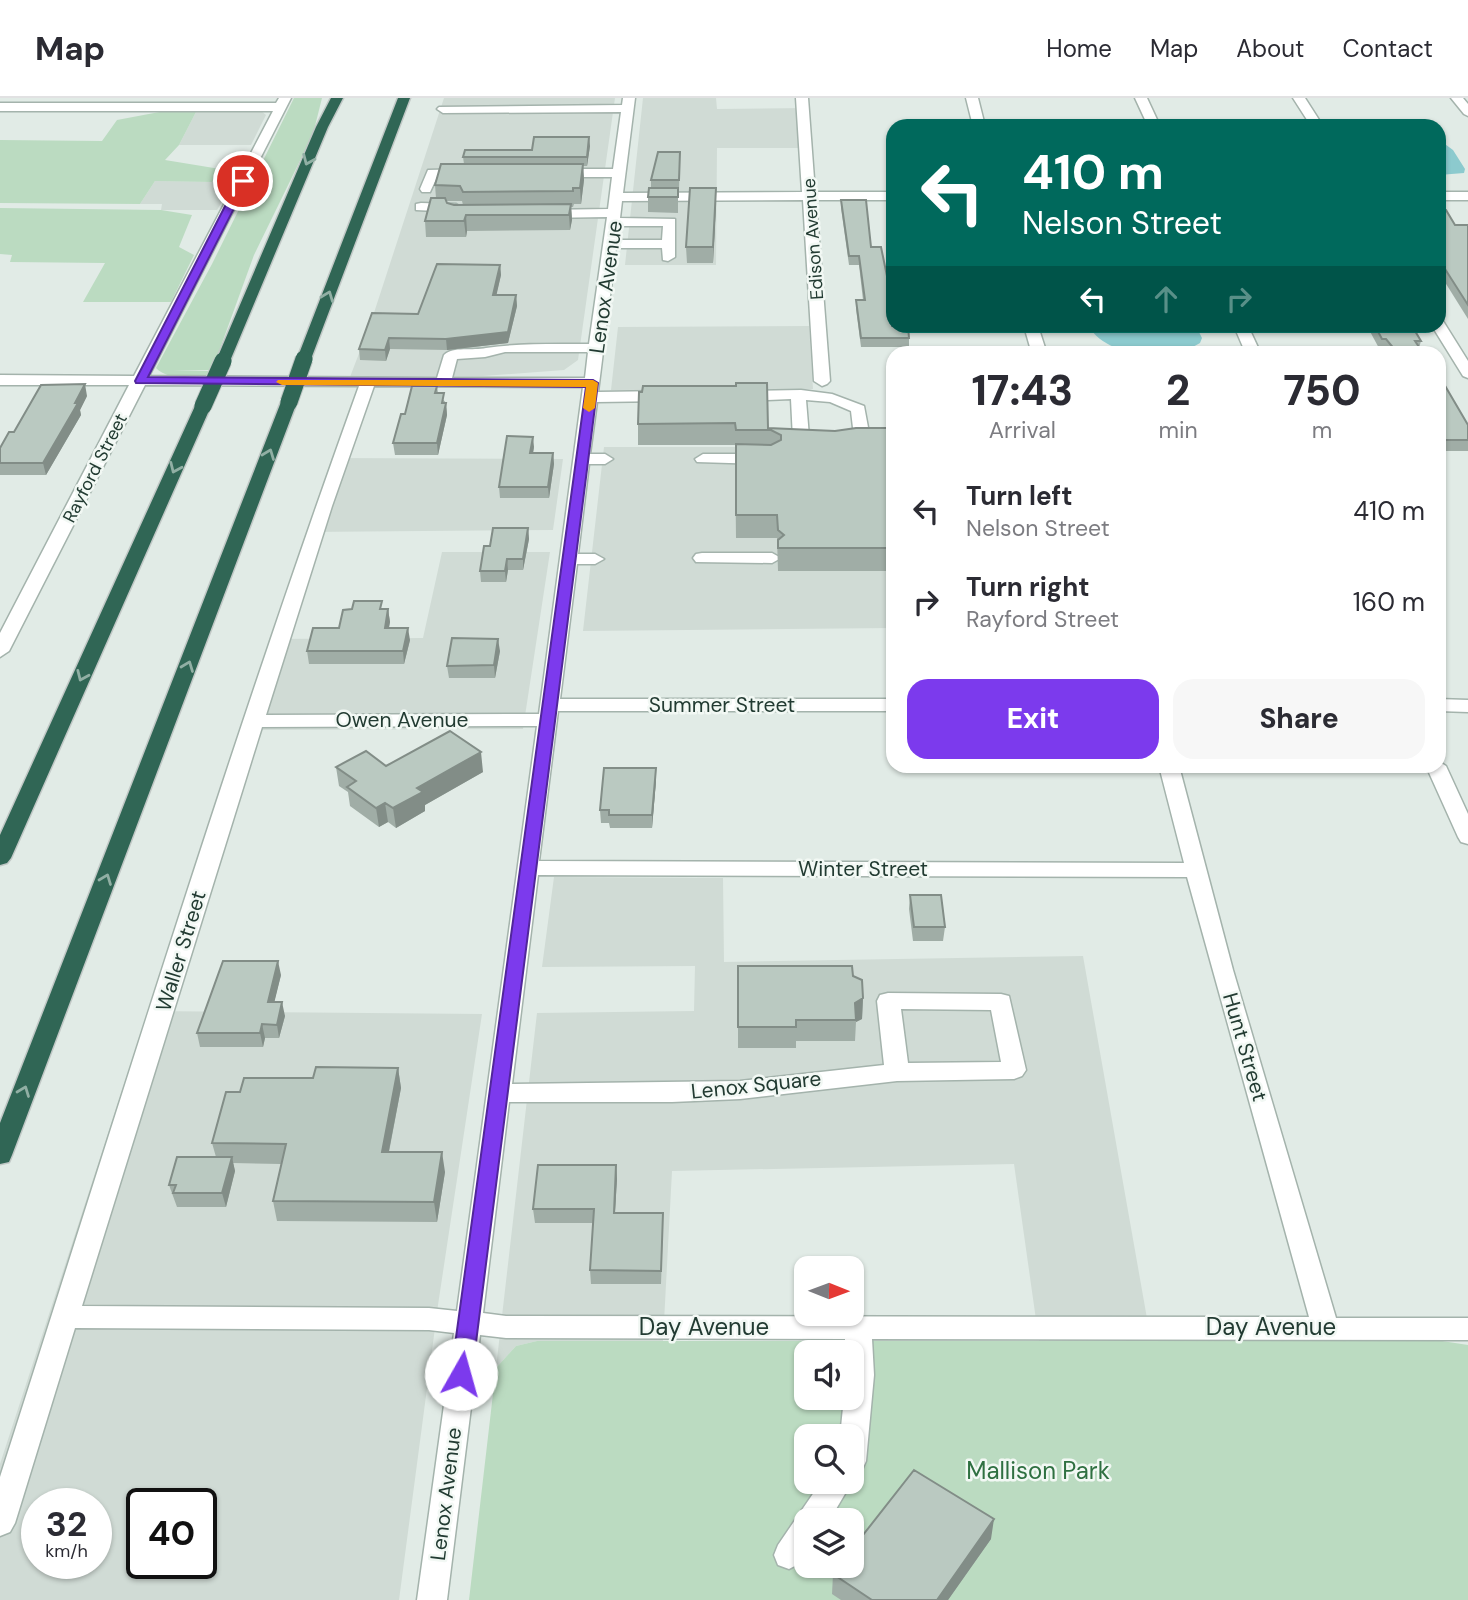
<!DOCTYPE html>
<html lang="en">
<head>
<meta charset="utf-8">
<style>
	:root { --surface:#fff; --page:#f7f7f7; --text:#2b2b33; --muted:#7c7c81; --line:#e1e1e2; --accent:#7c3aed }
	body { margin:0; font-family:"DM Sans",sans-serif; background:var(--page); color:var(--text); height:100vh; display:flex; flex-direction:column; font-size:26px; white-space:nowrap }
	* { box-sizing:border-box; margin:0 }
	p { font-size:23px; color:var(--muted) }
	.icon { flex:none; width:38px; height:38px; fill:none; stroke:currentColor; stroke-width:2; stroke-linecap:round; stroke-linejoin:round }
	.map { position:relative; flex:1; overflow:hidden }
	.panel { position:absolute; left:886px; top:248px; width:560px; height:427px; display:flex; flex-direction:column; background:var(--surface); border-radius:21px; box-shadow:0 2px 5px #0004 }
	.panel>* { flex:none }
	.guide { position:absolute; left:886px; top:21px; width:560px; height:214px; border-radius:21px; box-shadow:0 2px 5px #0004; background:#00695c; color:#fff; overflow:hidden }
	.needle { width:46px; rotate:91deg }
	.buttons { position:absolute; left:794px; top:1158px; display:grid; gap:14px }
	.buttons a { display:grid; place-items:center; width:70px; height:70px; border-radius:14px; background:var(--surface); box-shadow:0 2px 5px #0004; font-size:35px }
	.speed { position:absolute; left:21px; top:1390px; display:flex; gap:14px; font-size:35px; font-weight:700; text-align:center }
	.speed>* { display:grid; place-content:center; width:91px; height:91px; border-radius:50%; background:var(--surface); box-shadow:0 2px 5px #0004; line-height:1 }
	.speed small { font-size:18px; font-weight:400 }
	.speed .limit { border:4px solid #111; border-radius:10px; background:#fff; color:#111 }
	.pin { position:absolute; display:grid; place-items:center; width:60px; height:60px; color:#fff; margin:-30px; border:4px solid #fff; border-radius:50%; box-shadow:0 2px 7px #0007 }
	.me { position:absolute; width:77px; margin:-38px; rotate:7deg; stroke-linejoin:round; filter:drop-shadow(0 0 5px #0008) }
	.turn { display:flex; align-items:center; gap:24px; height:147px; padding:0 21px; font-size:32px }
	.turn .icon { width:91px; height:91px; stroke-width:2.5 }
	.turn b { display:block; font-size:49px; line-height:60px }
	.lanes { display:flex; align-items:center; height:66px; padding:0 21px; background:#0003; justify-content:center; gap:35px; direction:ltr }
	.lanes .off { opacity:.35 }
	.eta { display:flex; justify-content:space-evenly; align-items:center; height:119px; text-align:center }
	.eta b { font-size:42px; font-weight:800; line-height:49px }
	.button { display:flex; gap:14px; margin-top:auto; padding:14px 21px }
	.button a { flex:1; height:80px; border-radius:21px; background:var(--accent); color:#fff; font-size:28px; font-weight:800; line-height:80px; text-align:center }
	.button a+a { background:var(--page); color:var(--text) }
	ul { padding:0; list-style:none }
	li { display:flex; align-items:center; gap:21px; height:91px; padding:0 21px }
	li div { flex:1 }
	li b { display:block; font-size:26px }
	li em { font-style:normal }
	header { display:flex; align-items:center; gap:42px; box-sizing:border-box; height:98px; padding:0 35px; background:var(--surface); border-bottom:2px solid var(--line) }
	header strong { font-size:33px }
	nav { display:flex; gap:38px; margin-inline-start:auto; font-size:24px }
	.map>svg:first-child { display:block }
</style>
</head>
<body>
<header>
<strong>Map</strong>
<nav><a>Home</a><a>Map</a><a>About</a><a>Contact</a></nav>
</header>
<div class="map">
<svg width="1468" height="1502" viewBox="0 0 1468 1502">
	<rect width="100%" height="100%" fill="#e1ebe6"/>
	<path fill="#d0dbd5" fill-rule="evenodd" d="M444 0H615L578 262 564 272 483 278 350 279 371 224Z
		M643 0H716L717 11 809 10 813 50H717L716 167H625Z
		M197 12H260L266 17 251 47H179Z
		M155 83 234 84 217 112H161L162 106H140Z
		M809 228 813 291 611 292 618 229Z
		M604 349H892V530L583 533Z
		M332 360 563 361 553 432 307 434Z
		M442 454H550L523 631 242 632 271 541 423 540Z
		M554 779 723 780 724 864 1083 858 1151 1243H1039L1014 1066 672 1073 663 1243H537L516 1248 496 1270 537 915 694 913 695 868 542 869Z
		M148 913 482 916 438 1207 399 1502H0V1366ZM37 1405H96V1465H37ZM142 1405H201V1465H142Z"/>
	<path fill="#bbdbc1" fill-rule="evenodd" d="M294 0H322L313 36 254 157 218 256 210 272H173L209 273 207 279C190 279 167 282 156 270L212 166Z
		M170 12H197L179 47 165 62 220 71 212 84 155 83 140 106 0 105V42L102 43 117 22Z
		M0 110 161 112 192 117 179 149 194 157 171 204H83L105 165 10 164 12 157 0 156Z
		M537 1243H1442L1468 1247V1502H469L496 1270 516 1248ZM807 1255H852V1300H807ZM807 1339H852V1384H807ZM807 1423H852V1468H807Z"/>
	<path fill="#8ccace" d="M1438 41 1453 52 1465 71 1464 75 1439 77Z
		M1089 228H1196L1202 240 1200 245C1172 263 1105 260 1089 228Z"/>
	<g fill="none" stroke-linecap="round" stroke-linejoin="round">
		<g stroke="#a4b3ac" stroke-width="3">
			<path id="minor" d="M279 0H291L149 278 437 280 444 257C453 248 473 253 486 250 520 245 554 246 589 246L607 119 544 120 537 116 544 112 608 111 612 79H556L550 75 556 71H613L621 14 443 15 437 11 439 9 622 7 623 0H635L623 95 802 94 796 0H808L815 94H892V102H816L830 283 827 286 822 288 814 283 803 102 622 103 620 120 675 121V159L668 163 663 162 662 150H616L598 294 666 293 674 298 666 303 597 304 590 356H605L613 361 605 366H589L578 456H595L604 461 595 466H577L560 601H892V613H558L539 763 1184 765 1159 668H1179L1233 872 1336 1220H1468V1242L872 1241 874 1277 866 1363 862 1372 852 1376V1339H840L844 1300H852V1255H845V1241L506 1240 480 1237 447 1502H417L454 1235 429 1232 75 1230 15 1425 10 1434 0 1438V1379C117 1015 229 648 359 288L145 287 9 553 0 559V535L129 287H0V277L134 278 273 13H0V5H276ZM619 128H663L662 142H617ZM505 254H588L585 280H452L457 261 485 259ZM374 288 583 289 539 616 266 617 332 408ZM537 628 457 1213 429 1210 82 1208 262 629ZM538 777 1187 779 1309 1219 506 1218 483 1215 509 1004H672L740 1001 897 983 1014 981 1022 978 1026 972 1009 898 1001 896 888 895 880 897 877 903 884 967 740 983 512 986ZM901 911 991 912 1001 964 908 965Z
				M966 0H978L985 28H973Z
				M1135 0H1147L1160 28H1148Z
				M1293 0H1305L1323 28H1311Z
				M1451 0H1463L1468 6V18L1464 16Z
				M468 71 474 75 472 78 437 79 430 94H422L420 91 428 72Z
				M1438 94H1468V102H1438Z
				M421 105 456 106 462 110 456 114 416 112V106Z
				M1438 222 1443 223 1468 263V280L1463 278 1432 228H1438Z
				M1024 228H1038L1047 256H1032Z
				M1234 228H1248L1261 256H1246Z
				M801 292 832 296 864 308 870 340 868 343C847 352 810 359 793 341L791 301 740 303 732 298 740 293ZM806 302 830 304 851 313 854 338 832 342 809 339Z
				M703 356H762L770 361 762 366 697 364 695 361Z
				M702 455H772L781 460 772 465 696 464 693 460 696 456Z
				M1438 601 1468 602V614L1438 613Z
				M1438 663 1446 668 1468 716V746L1461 744 1458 739 1426 668H1438Z
				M821 1384H852L829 1423H807C807 1443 811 1462 789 1471L778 1467 774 1457 778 1447Z"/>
		</g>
		<g stroke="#c1c8c6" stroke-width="3">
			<path id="highway" d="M331 0H343L328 29 230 263 228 266H218L216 263 316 29Z
				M398 0H410L311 261 309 264H299L297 261Z
				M289 299 297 304 12 1057 9 1064 0 1066V1025L281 304Z
				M203 303 211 308 11 760 7 765 0 767V737L195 308Z"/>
		</g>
		<use href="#minor" fill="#fff" fill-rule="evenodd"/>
		<use href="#highway" fill="#306655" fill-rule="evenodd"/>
		<g stroke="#c1c8c6" stroke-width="19" stroke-linecap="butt">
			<path id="highway-bridge" d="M289 304 304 261
				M203 308 223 263"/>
		</g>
		<use href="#highway-bridge" stroke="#306655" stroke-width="17"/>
	</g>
	<path fill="#a0ada6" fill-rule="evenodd" d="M590 48 587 68H583L584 82 581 106H574L573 109H571L572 122 570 132 467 133 466 139H426L425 123 436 100 435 87 464 66 463 59 532 52ZM446 103H462L463 107H454L447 105Z
		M680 54 679 92H678V115L648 114V99L651 90V82Z
		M841 102 871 149 892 228 909 240V249H861L856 211V202H863L859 167H849L841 110Z
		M716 105 713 165H687L686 149Z
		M1438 112 1455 127H1468V221L1438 173Z
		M500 167 501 177 496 197H516L517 208 508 245 447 252 390 251 386 263 360 262 359 251Z
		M1367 228H1412L1421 243 1419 250 1421 252 1420 256H1386L1384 252H1380Z
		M1438 286 1468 327V353H1438Z
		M437 288 438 295 446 305 447 317 438 357H395L393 345 405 316Z
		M639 294 768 330 835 333 892 330V473H778L777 440H736L735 347H638V326Z
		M87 298 80 312 81 317 46 377H0V350L14 334Z
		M534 349 533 355H553L554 366 549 400H500L499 389Z
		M528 430 529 441 523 472H508L506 484H481L480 473 490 448Z
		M352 511H388L390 524 389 530 410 542 404 566H309L307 553 339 530Z
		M500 553 495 580H449L447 568Z
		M386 668 483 674 425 707V713L396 730 388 724 379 729 350 708 348 694 339 688 336 669Z
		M656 670V683L652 730H610L609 725H601L600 712Z
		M910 797 945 829 943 843H913L909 811Z
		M738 868 853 878 863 900 862 921 856 924 855 943H796V950H738Z
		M281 877 274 904 285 918 279 940H265L263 949H200L197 935Z
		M398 970 401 990 389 1054 445 1074 437 1124 277 1123 273 1103 281 1066 233 1065 235 1073 226 1109H177L169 1087 216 1059 212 1045 240 994 313 980Z
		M616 1067 617 1081 615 1115 663 1128 661 1186H591L590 1172 593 1125H535L533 1111Z
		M991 1441 948 1502H841L832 1496 833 1476Z"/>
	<path fill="#828d87" d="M589 39 590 48 587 68V59Z
		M583 66 584 82 581 106 580 90Z
		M716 90V105L713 165V149Z
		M571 106 572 122 570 132 569 117Z
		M466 117 467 133 466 139 464 123Z
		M500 167 501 177 494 208 493 197Z
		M516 197 517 208 508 245 447 252 446 241Z
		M389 240 390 251 386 263 385 252Z
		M85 286 87 298 80 312 81 317 46 377 43 365Z
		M446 305 447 317 438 357 437 345Z
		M533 339 534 349 531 366 530 355Z
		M553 355 554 366 549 400 548 389Z
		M528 430 529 441 523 472V461Z
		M507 461 508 472 506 484 505 473Z
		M388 511 390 524 386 542 385 530Z
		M408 530 410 542 404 566 403 553Z
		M498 541 500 553 495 580 494 567Z
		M481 654 483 674 425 707V713L396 730 393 710 417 690Z
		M656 670V683L652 730V717Z
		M385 705 388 724 379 729 376 710Z
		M278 863 281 877 271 918 268 904Z
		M863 900 862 921 856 924 855 905Z
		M282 904 285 918 279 940 277 927Z
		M262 926 265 940 263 949 260 935Z
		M398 970 401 990 385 1073 382 1054Z
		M442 1054 445 1074 437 1124 434 1104Z
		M232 1059 235 1073 226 1109 222 1095Z
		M616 1067 617 1081 614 1128V1115Z
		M994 1421 991 1441 948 1502H937Z"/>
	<path fill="#bac9c1" stroke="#828d87" stroke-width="2" d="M534 39H589L587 59H463L465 52H532Z
		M658 54H680L679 82H651Z
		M441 66H583L580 90H573V93L463 94 460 88 435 87Z
		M649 90H678V99H648Z
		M690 90H716L713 149H686Z
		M431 100H445L447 105 454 107 571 106 569 117H466L464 123H425Z
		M841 102H866L871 149H881L888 183H892V228H908L909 240H861L856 202H865L859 158H849Z
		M1438 112H1446L1455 127H1468V207L1438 160Z
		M437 166 500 167 493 197H516L508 234 446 241 389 240 385 252 359 251 372 215 418 216Z
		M1375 228H1412L1421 243H1415L1421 252H1395L1386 241H1382Z
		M736 285H767L768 330 835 333 856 330H892V450H778V442L784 437 778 432 777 417H736V346L771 347 781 342V337L771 332H736L735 325 638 326 639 294H642L643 288H736Z
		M85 286 75 305H78L43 365H0V350L9 334H14L41 287Z
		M1438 286H1444L1468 327V342H1438Z
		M412 288H437L435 295H444L442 305H446L437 345H393L401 316H405Z
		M507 338 533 339 530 355H553L548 389H499Z
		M493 430H528L523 461H507L505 473H480L484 448H490Z
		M354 503H382L380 511H388L385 530H408L403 553H307L313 530H339L343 512 352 511Z
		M452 540 498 541 494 567 447 568Z
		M450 633 481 654 417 690 423 694 393 710 385 705 376 710 347 689 356 683 336 669 366 653 386 668Z
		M604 670H656L652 717H609V712H600Z
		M910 797H941L945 829H914Z
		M223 863H278L268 904H282L277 927 262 926 260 935H197Z
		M738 868H852L853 878 862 882 863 900 855 905 856 922H796V929H738Z
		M316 969 398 970 382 1054H442L434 1104 273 1103 286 1046 212 1045 226 994H240L244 980H313Z
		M177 1059H232L222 1095H173L176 1087H169Z
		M538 1067H616L614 1115H663L661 1173 590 1172 594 1111H533Z
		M914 1372 994 1421 937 1502H872L833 1476 839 1468H852V1451Z"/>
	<defs><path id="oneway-chevron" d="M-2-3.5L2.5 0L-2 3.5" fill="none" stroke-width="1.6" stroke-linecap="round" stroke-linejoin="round" transform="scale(1.75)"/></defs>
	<g stroke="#91afa4">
		<use href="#oneway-chevron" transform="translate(308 62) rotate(113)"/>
		<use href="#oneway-chevron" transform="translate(328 198) rotate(-69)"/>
		<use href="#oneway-chevron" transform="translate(269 356) rotate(-69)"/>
		<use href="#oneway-chevron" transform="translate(175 370) rotate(114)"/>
		<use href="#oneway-chevron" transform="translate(188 568) rotate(-69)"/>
		<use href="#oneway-chevron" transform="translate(82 578) rotate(114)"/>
		<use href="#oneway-chevron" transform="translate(106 781) rotate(-69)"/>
		<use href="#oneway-chevron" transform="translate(24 993) rotate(-69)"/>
	</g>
	<path fill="#7c3aed" stroke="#51269a" stroke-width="2" d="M243 80 248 83 148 279 593 282 598 285 472 1276 469 1282 461 1285 454 1282 451 1276 586 289 136 285 135 283 238 83Z"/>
	<path fill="#f59e0b" d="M278 282H593L598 285 595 310 589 314 583 310 586 289 282 287 276 284Z"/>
	<g text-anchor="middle" stroke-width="5" stroke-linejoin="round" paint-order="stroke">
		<g font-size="18" fill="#223b32" stroke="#f2f8f4">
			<text transform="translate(813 141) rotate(-94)" y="6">Edison Avenue</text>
			<text transform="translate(95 370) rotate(-63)" y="6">Rayford Street</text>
		</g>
		<g font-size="21" fill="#223b32" stroke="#f2f8f4">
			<text transform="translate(606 189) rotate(-82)" y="7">Lenox Avenue</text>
			<text x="722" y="614">Summer Street</text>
			<text x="402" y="629">Owen Avenue</text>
			<text x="863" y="778">Winter Street</text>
			<text transform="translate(181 853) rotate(-73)" y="7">Waller Street</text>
			<text transform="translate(1245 949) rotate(74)" y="7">Hunt Street</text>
			<text transform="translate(756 987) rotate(-6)" y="7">Lenox Square</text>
			<text transform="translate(446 1396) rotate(-83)" y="7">Lenox Avenue</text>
		</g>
		<g font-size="24" fill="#223b32" stroke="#f2f8f4">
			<text x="704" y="1237">Day Avenue</text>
			<text x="1271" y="1237">Day Avenue</text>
		</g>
		<g font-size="24" fill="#2f7041" stroke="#f2f8f4">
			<text x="1038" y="1381">Mallison Park</text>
		</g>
	</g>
</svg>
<div class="buttons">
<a><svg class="needle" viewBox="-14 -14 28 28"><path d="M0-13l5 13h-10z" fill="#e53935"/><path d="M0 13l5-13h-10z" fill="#7c7c81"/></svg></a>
<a><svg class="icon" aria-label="sound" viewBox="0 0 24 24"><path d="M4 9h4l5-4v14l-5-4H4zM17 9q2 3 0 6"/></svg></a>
<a><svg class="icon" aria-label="search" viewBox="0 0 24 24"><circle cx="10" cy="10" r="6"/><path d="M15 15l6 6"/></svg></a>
<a><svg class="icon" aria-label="layers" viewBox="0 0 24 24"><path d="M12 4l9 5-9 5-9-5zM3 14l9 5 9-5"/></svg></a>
</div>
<div class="speed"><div>32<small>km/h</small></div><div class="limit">40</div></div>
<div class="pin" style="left:243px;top:83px;background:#d93025"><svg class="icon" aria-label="arrive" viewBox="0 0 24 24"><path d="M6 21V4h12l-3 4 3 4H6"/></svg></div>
<svg class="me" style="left:461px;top:1276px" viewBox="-20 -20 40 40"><circle r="19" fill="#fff"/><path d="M0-13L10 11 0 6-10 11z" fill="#7c3aed"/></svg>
<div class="guide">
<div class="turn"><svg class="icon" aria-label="left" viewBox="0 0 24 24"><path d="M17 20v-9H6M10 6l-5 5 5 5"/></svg><div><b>410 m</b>Nelson Street</div></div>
<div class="lanes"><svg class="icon" aria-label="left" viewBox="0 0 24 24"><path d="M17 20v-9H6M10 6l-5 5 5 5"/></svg><svg class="icon off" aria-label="ahead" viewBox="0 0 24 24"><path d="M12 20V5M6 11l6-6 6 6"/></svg><svg class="icon off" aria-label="right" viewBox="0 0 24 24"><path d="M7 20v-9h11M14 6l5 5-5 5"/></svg></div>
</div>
<section class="panel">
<div class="eta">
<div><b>17:43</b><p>Arrival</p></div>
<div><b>2</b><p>min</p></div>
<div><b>750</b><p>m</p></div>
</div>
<ul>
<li><svg class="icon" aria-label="left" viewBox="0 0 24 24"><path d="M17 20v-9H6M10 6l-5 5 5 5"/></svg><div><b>Turn left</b><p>Nelson Street</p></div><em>410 m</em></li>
<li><svg class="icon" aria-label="right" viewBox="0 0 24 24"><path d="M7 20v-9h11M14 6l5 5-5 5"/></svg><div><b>Turn right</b><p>Rayford Street</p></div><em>160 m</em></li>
</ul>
<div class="button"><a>Exit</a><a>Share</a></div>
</section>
</div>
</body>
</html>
